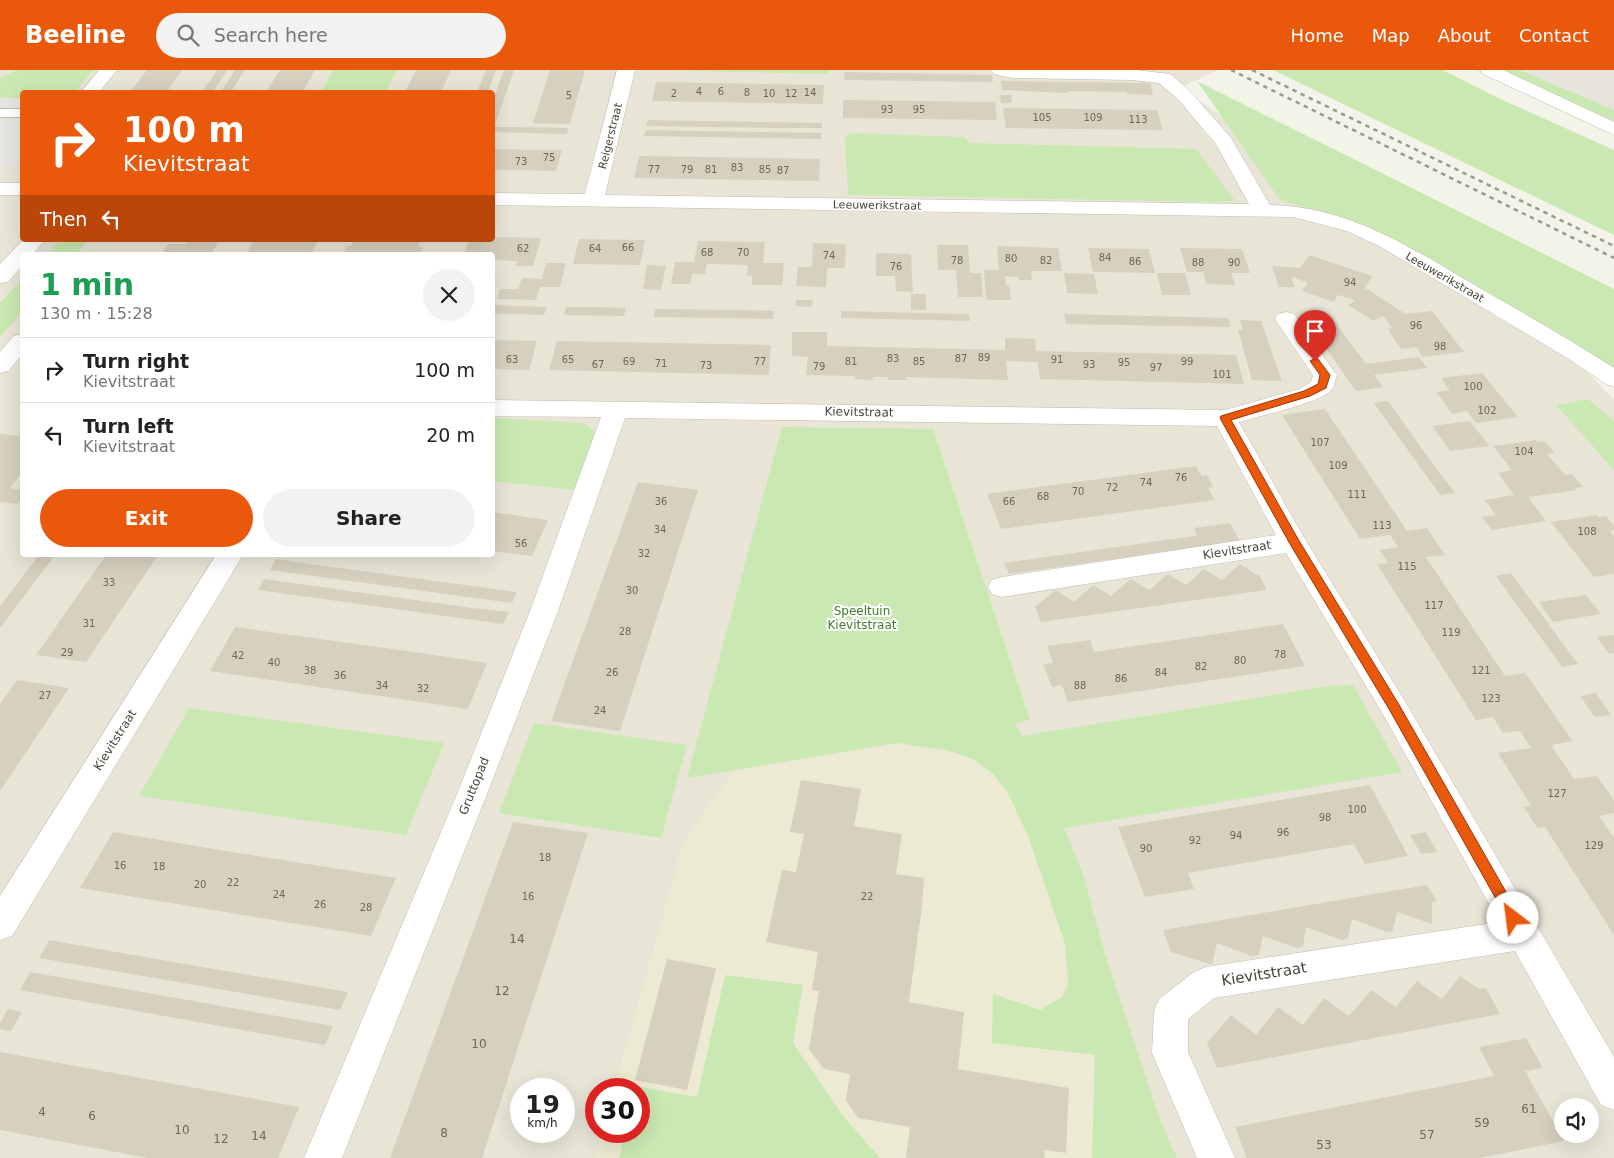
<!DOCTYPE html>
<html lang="en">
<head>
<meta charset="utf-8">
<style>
	:root { --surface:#fff; --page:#f2f2f2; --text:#222; --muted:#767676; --line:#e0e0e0; --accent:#ea580c }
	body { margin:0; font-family:"DejaVu Sans",sans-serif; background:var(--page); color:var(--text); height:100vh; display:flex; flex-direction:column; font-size:19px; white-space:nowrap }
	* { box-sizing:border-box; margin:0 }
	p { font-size:16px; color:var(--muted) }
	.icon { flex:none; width:28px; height:28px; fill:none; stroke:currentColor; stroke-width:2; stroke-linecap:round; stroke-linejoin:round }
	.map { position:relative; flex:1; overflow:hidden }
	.sheet { position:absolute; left:20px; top:182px; width:475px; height:305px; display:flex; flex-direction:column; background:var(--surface); border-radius:5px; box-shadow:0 5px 20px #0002 }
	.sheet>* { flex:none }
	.banner { position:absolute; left:20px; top:20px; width:475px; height:152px; border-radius:5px; box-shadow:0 5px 20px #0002; background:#ea580c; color:#fff; overflow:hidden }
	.controls { position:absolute; left:1554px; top:1028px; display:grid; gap:10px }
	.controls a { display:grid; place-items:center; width:45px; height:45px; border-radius:50%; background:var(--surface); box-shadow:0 5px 20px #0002; font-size:25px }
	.speed { position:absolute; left:510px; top:1008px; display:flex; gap:10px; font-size:25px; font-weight:700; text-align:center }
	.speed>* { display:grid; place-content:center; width:65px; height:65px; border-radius:50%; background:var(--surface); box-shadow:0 5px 20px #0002; line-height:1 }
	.speed small { font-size:12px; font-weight:400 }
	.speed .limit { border:8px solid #d22; background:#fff; color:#111 }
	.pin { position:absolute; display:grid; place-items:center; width:42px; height:42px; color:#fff; margin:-51px -21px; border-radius:50% 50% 50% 0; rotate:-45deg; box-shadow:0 0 5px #0007 }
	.pin .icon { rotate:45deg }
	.me { position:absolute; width:55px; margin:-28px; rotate:330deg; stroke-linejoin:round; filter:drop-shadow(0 0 4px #0008) }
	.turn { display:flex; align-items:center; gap:18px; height:105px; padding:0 20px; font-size:22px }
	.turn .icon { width:65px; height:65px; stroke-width:2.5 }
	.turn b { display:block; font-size:35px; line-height:42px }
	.then { display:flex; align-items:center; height:48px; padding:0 20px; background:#0003; gap:10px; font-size:19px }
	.round { display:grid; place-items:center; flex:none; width:52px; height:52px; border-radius:26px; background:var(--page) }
	.head { display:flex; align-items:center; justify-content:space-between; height:85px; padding:0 20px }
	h1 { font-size:30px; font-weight:800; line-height:38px; color:#1e9e55 }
	.button { display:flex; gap:10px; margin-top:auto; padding:10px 20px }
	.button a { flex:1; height:58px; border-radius:30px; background:var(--accent); color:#fff; font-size:20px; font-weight:800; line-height:58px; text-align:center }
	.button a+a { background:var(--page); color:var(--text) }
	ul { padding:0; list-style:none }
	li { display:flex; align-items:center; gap:15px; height:65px; padding:0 20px; border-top:1px solid var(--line) }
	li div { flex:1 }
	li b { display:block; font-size:19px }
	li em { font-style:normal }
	header { display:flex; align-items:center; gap:30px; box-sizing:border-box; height:70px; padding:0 25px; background:var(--accent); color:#fff }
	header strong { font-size:24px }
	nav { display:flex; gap:28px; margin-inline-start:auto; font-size:18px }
	.search { width:350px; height:45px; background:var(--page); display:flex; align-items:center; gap:12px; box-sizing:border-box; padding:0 18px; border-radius:28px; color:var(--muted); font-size:19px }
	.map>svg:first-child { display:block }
</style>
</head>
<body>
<header>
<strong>Beeline</strong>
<div class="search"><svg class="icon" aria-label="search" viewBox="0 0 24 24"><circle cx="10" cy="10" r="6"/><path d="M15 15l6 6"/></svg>Search here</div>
<nav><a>Home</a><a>Map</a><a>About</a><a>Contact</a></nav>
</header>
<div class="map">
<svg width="1614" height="1088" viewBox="0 0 1614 1088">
	<rect width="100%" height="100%" fill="#f4f3e9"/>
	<path fill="#e8e5d7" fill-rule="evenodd" d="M0 0H1218L1180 18 1558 271 1614 330V1088H0ZM22 22H492V170H22ZM22 185H492V485H22ZM521 1019H564V1061H521ZM596 1019H639V1061H596ZM1562 1036H1590V1064H1562Z"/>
	<path fill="#e7e4de" d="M1482 0H1614V62Z"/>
	<path fill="#edead3" d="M832 660 950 681 972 689 993 704 1008 723 1028 766 1065 873 1069 914 1062 927 1040 940 1095 985 1092 1088H594L602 1061H639V1019H614L684 771 756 669Z"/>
	<path fill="#c9e8b2" d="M16 0H93L75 22H22V28H0V9Z
		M333 0H397L386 22H321Z
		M658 0H828V4Z
		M1273 0H1443L1496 27 1614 80V165Z
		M1498 0H1520L1614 40V51Z
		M1197 11 1614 219V300L1451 203 1363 154 1280 130Z
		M853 63 964 67 970 73 1196 79 1235 131 1215 132 848 125 845 66Z
		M60 170H88L75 185H46Z
		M22 209V242L0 267V233Z
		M1588 329 1614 351V400L1556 335Z
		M492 348 584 353 596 363 574 420 493 411Z
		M782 357 933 359 1030 650 1015 653 1022 666 1328 616 1353 615 1402 702 1064 758 1083 804 1105 884 1160 1050 1177 1088H1092L1095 985 992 973 993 924 1040 940 1062 927 1068 914 1065 873 1028 766 1008 723 993 704 973 689 950 681 897 673 687 708Z
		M189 638 444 673 406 765 139 726Z
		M534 653 687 675 661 768 499 743Z
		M725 905 803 915 793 973 843 1046 880 1088H619L626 1061H639V1019H636V1016L697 1027Z"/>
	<path fill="#e6e5e1" d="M0 28 22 29V93L20 96H0V48L9 38 0 37Z"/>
	<path fill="#d6d0bf" d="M147 0H182L167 22H130Z
		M217 0H227L213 22H202Z
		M235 0H245L231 22H221Z
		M280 0H315L303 22H266Z
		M416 0H451L441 22H405Z
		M486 0H496L488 22H477Z
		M504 0H514L496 52H492V33Z
		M550 0H585L570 54 533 53Z
		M845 2 992 5 993 12 844 10Z
		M1001 11 1150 13 1153 25 1127 24V22L1067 21 1068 23 1002 20Z
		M656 12 824 15 823 34 652 31Z
		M1000 25H1011L1012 33H1001Z
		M843 30 995 32 997 50 843 48Z
		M1003 38 1157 40 1163 60 1006 58Z
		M648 50 698 51 822 53V58H773L646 56Z
		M492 57H517L568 58 567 64 492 62Z
		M646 60 696 61 822 63 821 69 644 66Z
		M492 79 535 80H562L556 101 503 100H492Z
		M639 86 820 89 819 111 634 108Z
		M492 167 541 168 533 196H516L517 191 492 190V185H464L469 170H492Z
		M579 169 645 170 640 195 573 194Z
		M188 170H219L211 185H161L168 174H185Z
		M254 170H318L311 185H246Z
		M354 170H421L418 177H423L420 185H343L347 176H351Z
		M698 171 765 172 763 193H784L782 215H752V206L747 205 748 195 707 194 705 204H692L690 214H671L675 192H694Z
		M813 173 846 174 845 198H827L826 217 796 216 798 197H812Z
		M937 175H968L970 203H981L983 227H958L956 200H938Z
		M997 176 1058 178 1062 201H1031L1032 210H1018V207L1005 206 1006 215H1009L1011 230H986L984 200H999Z
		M1088 178 1149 179 1155 203 1093 202Z
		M1180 178 1242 179 1250 203H1231L1235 215 1207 214 1203 202H1187Z
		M876 183 911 184 913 222 896 221 895 206H876Z
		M1309 185 1372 206 1365 218 1406 244 1432 241 1464 282 1423 287 1416 277 1401 279 1388 259 1392 258 1383 246 1373 251 1348 235 1355 231 1352 229 1337 225 1334 232 1302 221 1308 213 1295 208V206L1292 210 1295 217H1279L1272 196 1300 198Z
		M546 193H566L560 217H540L536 230 497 229 500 219H518L522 208 542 209Z
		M647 195 666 196 661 220 643 219Z
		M1064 203 1094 204 1098 224 1067 223Z
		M1157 203H1185L1191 225H1162Z
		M911 224H926V240H911Z
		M796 230H813L812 237 795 236Z
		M492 235 516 236 547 237 544 245 514 244H492Z
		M566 237H596L626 238 624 246 564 245Z
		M655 239 744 240 774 241 773 249 654 247Z
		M841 241 969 244 970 251 841 248Z
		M1064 244 1228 248 1231 257 1066 254Z
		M1304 247 1332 248 1366 294 1419 287 1427 298 1374 305 1383 317 1356 321Z
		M1240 250 1261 251 1282 311 1252 310 1238 260H1243Z
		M792 262H827V276L1005 280V268L1035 269 1036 281 1236 285 1244 314 1040 309 1038 292 1006 291 1008 310 906 307V310H888V307H873V310L855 309V306L806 305 808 287 792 286Z
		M492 270 537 271 529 300 492 299Z
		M557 271 771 275 769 305 549 300Z
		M1482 303 1518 347 1476 353 1467 341 1452 344 1436 322 1450 320 1441 308Z
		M1388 331 1419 375 1455 423 1440 425 1374 333Z
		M1325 339 1407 461 1427 458 1445 485 1426 487 1505 606 1525 603 1573 671 1551 675 1574 709 1597 706 1614 730V743L1599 746 1614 768V865L1545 757 1538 758 1536 756 1524 737 1531 736 1498 683 1531 678 1520 661 1503 663 1493 647 1476 650 1377 494 1388 493 1380 480 1398 477 1390 465 1360 469 1282 345Z
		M1470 351 1489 376 1450 381 1432 356Z
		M0 364 22 366V402L10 418 22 420V428L17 434 0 432Z
		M1536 370 1537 372 1544 371 1555 383 1547 384 1565 405 1572 404 1583 417 1575 418 1577 420 1528 427 1546 451 1492 460 1482 447 1496 445 1485 430 1514 425 1498 403 1512 400 1493 376Z
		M1196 396 1202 406 1207 405 1213 417 1208 418 1215 430 1001 459 987 424Z
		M638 412 698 420 620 661 551 651Z
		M492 442 548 450 532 486 492 481Z
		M1597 445 1598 447 1606 446 1614 456V460L1610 461 1614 467V504L1594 507 1551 452Z
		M1230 453 1240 471 1009 504 1004 493 1194 466 1197 465 1194 458Z
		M39 485H55L0 558V536Z
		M106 485H158L86 592 36 585Z
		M276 489 310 494 517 522 512 533 270 500Z
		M1240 494 1255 504 1259 505 1267 520 1041 552 1035 537 1056 520 1074 532 1093 515 1111 526 1131 509 1149 520 1168 504 1186 515 1204 499 1222 510Z
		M1511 503 1533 533 1578 594 1562 597 1496 506Z
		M264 509 472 538 509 542 503 554 258 520Z
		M1586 525 1601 544 1553 552 1539 532Z
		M1283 554 1305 596 1068 632 1062 615 1052 617 1043 594 1053 593 1047 576 1090 570 1094 582Z
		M235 557 414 582 487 593 468 639 210 601Z
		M1614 565V583L1609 584 1597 567Z
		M17 610 69 618 0 721V634Z
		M1596 623 1611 645 1595 647 1580 626Z
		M801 710 861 719 854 756 902 764 896 804 924 808 922 836 909 932 964 942 958 999 1069 1018 1066 1083 1045 1080 1044 1088H906L910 1057 858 1048 846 1030 850 1004 824 999 809 979 819 921 812 920 818 882 766 872 782 800 796 802 804 764 790 762Z
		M1370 715 1408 786 1365 794 1354 774 1188 803 1194 819 1145 827 1118 757Z
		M513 752 588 763 482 1088H390Z
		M113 762 232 782 396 808 371 866 80 818Z
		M1426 762 1437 782 1421 784 1410 765Z
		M1427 815 1437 831 1432 832V854L1397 842 1393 861 1387 862 1352 849 1348 868 1342 870 1306 857 1303 877 1297 878 1263 866 1259 885 1251 886 1217 873 1212 894H1210L1171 882 1163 860Z
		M49 870 133 885 348 922 340 940 39 888Z
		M667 889 716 898 687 1020 635 1010Z
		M30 902 70 909 333 956 325 975 20 920Z
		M1460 906 1479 919 1485 918 1487 920 1500 944 1217 998 1207 973 1231 945 1256 965 1278 937 1303 955 1324 928 1349 946 1371 920 1396 937 1417 911 1442 929Z
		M8 939 22 942 11 961 0 959V953Z
		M1526 968 1543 998 1525 1001 1564 1071 1480 1088H1247L1235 1057 1494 1006 1479 977Z
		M0 982 70 995 299 1037 278 1088H148L0 1060Z"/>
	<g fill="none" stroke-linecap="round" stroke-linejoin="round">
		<g stroke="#c0bcac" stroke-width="2">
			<path id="service" d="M0 39H22V47H0Z"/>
		</g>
		<g stroke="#c0bcac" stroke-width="1">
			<path id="minor" d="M99 0H117L99 22H81Z
				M617 0H635L605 125 1249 134 1216 74 1177 28 1159 13 1132 10 1012 8 994 4 991 0H1136L1170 4 1189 20 1231 68 1270 135C1350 136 1416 181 1483 220 1527 245 1571 270 1614 298V317L1606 314 1567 288 1381 177 1347 161 1293 147 492 135V123L585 124Z
				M1480 0H1503L1614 52V65L1483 4Z
				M0 113H22V125H0Z
				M23 170H45L32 185H22V196L8 212 0 213V194Z
				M1286 242 1294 244 1333 300 1337 305C1335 310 1335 316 1331 320 1321 333 1258 346 1239 352L1303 466 1403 628 1614 987V1040L1601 1035 1515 881 1214 928 1188 949V982L1235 1088H1197L1152 983 1154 941 1159 929 1194 902 1206 897 1499 852 1383 644 1286 483 1002 527 992 524 988 517 992 510 1002 507 1276 465 1217 356 625 348 558 541 487 724 342 1088H304L457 724 530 541 601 347 492 346V330L1225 340 1299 319 1311 312 1313 305 1275 249 1278 244Z
				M22 264V285L8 301 0 303V282L14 266Z
				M216 485H243L12 866 0 870V826Z"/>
		</g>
		<use href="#service" fill="#fff" fill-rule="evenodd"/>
		<use href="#minor" fill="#fff" fill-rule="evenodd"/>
		<path stroke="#989898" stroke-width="2.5" stroke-dasharray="4.5 4.5" stroke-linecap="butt" d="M1231 0 1614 188
			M1252 0 1614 176"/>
	</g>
	<path fill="#ea580c" stroke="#983908" d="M1315 288 1318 289 1330 305 1326 318 1310 326 1231 350 1298 469 1398 633 1518 843 1520 848 1518 852 1513 854 1509 852 1389 639 1290 474 1220 348 1221 346 1304 321 1318 314 1320 305 1310 291Z"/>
	<g text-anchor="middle" stroke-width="4" stroke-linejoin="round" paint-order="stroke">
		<g font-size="10" fill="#6c6759">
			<text x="699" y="25">4</text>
			<text x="721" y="25">6</text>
			<text x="747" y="26">8</text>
			<text x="810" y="26">14</text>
			<text x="674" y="27">2</text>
			<text x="769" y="27">10</text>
			<text x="791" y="27">12</text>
			<text x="569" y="29">5</text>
			<text x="887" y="43">93</text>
			<text x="919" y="43">95</text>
			<text x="1042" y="51">105</text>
			<text x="1093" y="51">109</text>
			<text x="1138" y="53">113</text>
			<text x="549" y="91">75</text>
			<text x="521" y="95">73</text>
			<text x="737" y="101">83</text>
			<text x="654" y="103">77</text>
			<text x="687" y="103">79</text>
			<text x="711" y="103">81</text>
			<text x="765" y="103">85</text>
			<text x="783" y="104">87</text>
			<text x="628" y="181">66</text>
			<text x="523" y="182">62</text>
			<text x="595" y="182">64</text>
			<text x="707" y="186">68</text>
			<text x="743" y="186">70</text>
			<text x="829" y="189">74</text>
			<text x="1105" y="191">84</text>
			<text x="1011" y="192">80</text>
			<text x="957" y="194">78</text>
			<text x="1046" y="194">82</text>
			<text x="1135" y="195">86</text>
			<text x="1198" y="196">88</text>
			<text x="1234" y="196">90</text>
			<text x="896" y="200">76</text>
			<text x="1350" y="216">94</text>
			<text x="1416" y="259">96</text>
			<text x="1440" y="280">98</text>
			<text x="984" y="291">89</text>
			<text x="893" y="292">83</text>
			<text x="961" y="292">87</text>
			<text x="512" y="293">63</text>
			<text x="568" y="293">65</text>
			<text x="1057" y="293">91</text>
			<text x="629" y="295">69</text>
			<text x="760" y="295">77</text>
			<text x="851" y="295">81</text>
			<text x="919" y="295">85</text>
			<text x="1187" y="295">99</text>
			<text x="1124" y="296">95</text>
			<text x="661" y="297">71</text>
			<text x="598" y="298">67</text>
			<text x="1089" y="298">93</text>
			<text x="706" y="299">73</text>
			<text x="819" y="300">79</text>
			<text x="1156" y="301">97</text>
			<text x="1222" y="308">101</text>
			<text x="1473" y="320">100</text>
			<text x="1487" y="344">102</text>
			<text x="1320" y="376">107</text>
			<text x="1524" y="385">104</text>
			<text x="1338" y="399">109</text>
			<text x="1181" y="411">76</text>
			<text x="1146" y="416">74</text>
			<text x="1112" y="421">72</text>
			<text x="1078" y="425">70</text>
			<text x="1357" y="428">111</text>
			<text x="1043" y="430">68</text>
			<text x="661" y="435">36</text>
			<text x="1009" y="435">66</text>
			<text x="1382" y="459">113</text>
			<text x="660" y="463">34</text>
			<text x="1587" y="465">108</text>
			<text x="521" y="477">56</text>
			<text x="644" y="487">32</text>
			<text x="1407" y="500">115</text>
			<text x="109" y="516">33</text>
			<text x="632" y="524">30</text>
			<text x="1434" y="539">117</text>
			<text x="89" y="557">31</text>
			<text x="625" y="565">28</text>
			<text x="1451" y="566">119</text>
			<text x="67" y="586">29</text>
			<text x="1280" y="588">78</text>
			<text x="238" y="589">42</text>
			<text x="1240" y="594">80</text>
			<text x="274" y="596">40</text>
			<text x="1201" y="600">82</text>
			<text x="310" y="604">38</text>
			<text x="1481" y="604">121</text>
			<text x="612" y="606">26</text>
			<text x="1161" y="606">84</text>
			<text x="340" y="609">36</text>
			<text x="1121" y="612">86</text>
			<text x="382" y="619">34</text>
			<text x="1080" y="619">88</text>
			<text x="423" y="622">32</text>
			<text x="45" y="629">27</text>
			<text x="1491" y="632">123</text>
			<text x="600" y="644">24</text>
			<text x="1557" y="727">127</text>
			<text x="1357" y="743">100</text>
			<text x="1325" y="751">98</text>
			<text x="1283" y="766">96</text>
			<text x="1236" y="769">94</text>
			<text x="1195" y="774">92</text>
			<text x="1594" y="779">129</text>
			<text x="1146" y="782">90</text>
			<text x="545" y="791">18</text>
			<text x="120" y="799">16</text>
			<text x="159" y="800">18</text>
			<text x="233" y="816">22</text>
			<text x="200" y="818">20</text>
			<text x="279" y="828">24</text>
			<text x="528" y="830">16</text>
			<text x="867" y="830">22</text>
			<text x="320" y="838">26</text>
			<text x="366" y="841">28</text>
		</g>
		<g font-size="11" fill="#484437" stroke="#fff">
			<text transform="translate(610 66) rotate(-76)" y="4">Reigerstraat</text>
			<text transform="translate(877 135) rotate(1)" y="4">Leeuwerikstraat</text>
			<text transform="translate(1445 207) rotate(30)" y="4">Leeuwerikstraat</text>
		</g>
		<g font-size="12" fill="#484437" stroke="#fff">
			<text transform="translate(859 342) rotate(1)" y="4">Kievitstraat</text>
			<text transform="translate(1237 480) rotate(-9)" y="4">Kievitstraat</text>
			<text transform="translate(115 670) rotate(-58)" y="4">Kievitstraat</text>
			<text transform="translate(474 716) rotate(-68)" y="4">Gruttopad</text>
		</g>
		<g font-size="12" fill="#3e7b2a" stroke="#fff">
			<text x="862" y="545">Speeltuin<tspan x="862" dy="14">Kievitstraat</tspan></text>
		</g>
		<g font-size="12" fill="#6c6759">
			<text x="517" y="873">14</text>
			<text x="502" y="925">12</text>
			<text x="479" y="978">10</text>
			<text x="1529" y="1043">61</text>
			<text x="42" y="1046">4</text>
			<text x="92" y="1050">6</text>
			<text x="1482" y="1057">59</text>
			<text x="182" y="1064">10</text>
			<text x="444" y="1067">8</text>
			<text x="1427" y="1069">57</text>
			<text x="259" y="1070">14</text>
			<text x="221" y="1073">12</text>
			<text x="1324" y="1079">53</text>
		</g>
		<g font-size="15" fill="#484437" stroke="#fff">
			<text transform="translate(1264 904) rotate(-9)" y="5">Kievitstraat</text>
		</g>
	</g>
</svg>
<div class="controls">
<a><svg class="icon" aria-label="sound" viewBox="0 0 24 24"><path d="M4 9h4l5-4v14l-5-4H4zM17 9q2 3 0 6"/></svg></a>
</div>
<div class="speed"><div>19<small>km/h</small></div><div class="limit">30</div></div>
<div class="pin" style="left:1315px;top:291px;background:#d93025"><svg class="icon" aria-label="arrive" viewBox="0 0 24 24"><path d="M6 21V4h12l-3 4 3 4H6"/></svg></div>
<svg class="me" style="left:1513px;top:848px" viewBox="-20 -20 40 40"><circle r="19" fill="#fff"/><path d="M0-13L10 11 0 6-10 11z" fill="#ea580c"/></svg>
<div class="banner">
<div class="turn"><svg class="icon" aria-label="right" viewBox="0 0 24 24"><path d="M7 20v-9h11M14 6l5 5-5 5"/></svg><div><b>100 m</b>Kievitstraat</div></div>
<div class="then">Then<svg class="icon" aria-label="left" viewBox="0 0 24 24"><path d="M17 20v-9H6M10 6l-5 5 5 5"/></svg></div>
</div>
<section class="sheet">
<div class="head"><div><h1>1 min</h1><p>130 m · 15:28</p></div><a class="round"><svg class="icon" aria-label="close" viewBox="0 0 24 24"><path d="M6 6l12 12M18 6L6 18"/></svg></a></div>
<ul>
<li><svg class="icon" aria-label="right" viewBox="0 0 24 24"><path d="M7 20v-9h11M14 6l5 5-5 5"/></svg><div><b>Turn right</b><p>Kievitstraat</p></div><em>100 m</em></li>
<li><svg class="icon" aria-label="left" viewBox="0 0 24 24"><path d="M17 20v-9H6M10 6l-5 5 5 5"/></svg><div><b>Turn left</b><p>Kievitstraat</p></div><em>20 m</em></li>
</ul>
<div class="button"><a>Exit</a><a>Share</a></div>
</section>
</div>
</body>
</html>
